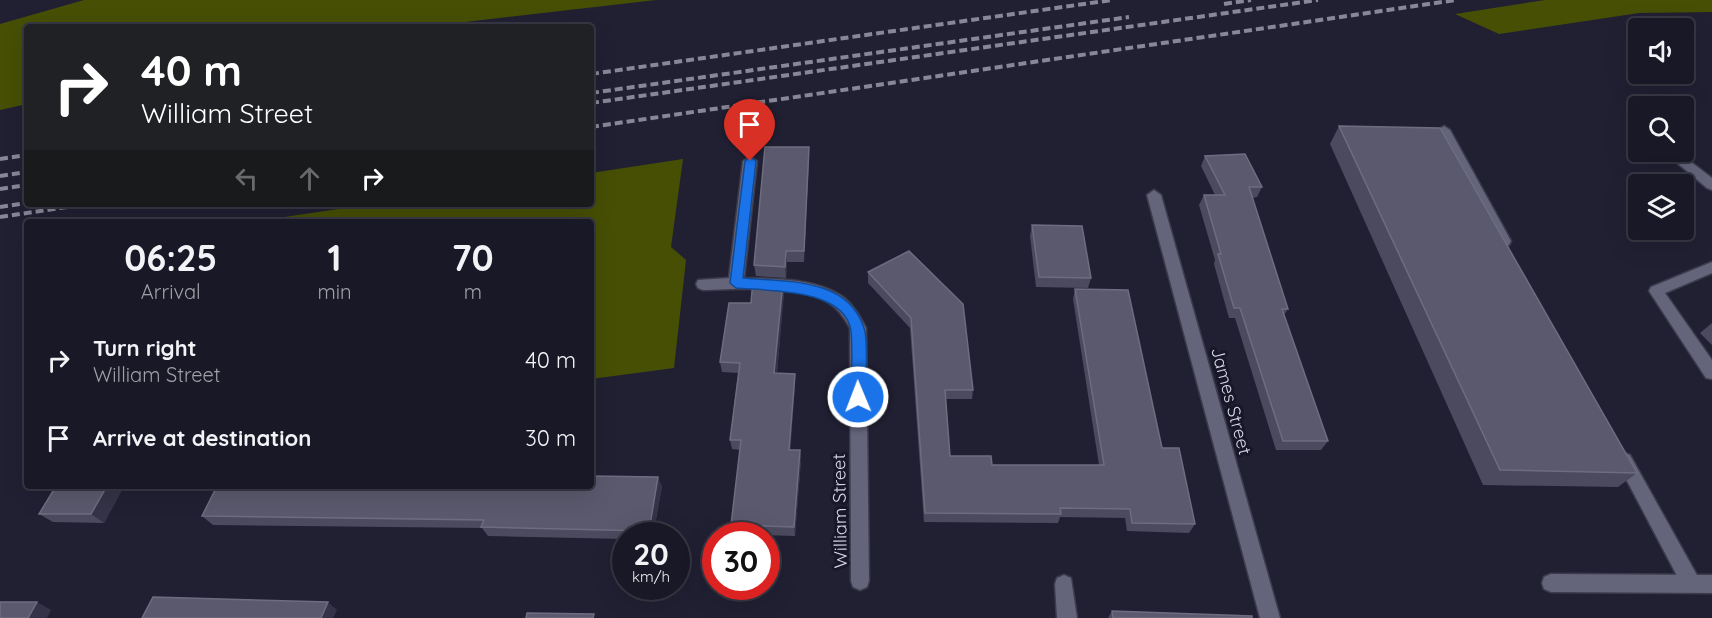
<!DOCTYPE html>
<html lang="en">
<head>
<meta charset="utf-8">
<style>
	:root { --surface:#191826; --page:#262532; --text:#f1f3f6; --muted:#9fa0a7; --line:#373743 }
	body { margin:0; font-family:Quicksand,sans-serif; background:var(--page); color:var(--text); height:100vh; display:flex; flex-direction:column; font-size:22px; white-space:nowrap }
	* { box-sizing:border-box; margin:0 }
	p { font-size:20px; color:var(--muted) }
	.icon { flex:none; width:33px; height:33px; fill:none; stroke:currentColor; stroke-width:2; stroke-linecap:round; stroke-linejoin:round }
	.map { position:relative; flex:1; overflow:hidden }
	.panel { position:absolute; left:24px; top:219px; width:570px; height:270px; display:flex; flex-direction:column; background:var(--surface); border-radius:6px; box-shadow:0 6px 24px #0002,0 0 0 2px var(--line) }
	.panel>* { flex:none }
	.top-card { position:absolute; left:24px; top:24px; width:570px; height:183px; border-radius:6px; box-shadow:0 6px 24px #0002,0 0 0 2px var(--line); background:#202124; color:#fff; overflow:hidden }
	.controls { position:absolute; left:1628px; top:18px; display:grid; gap:12px }
	.controls a { display:grid; place-items:center; width:66px; height:66px; border-radius:6px; background:var(--surface); box-shadow:0 6px 24px #0002,0 0 0 2px var(--line); font-size:30px }
	.speed { position:absolute; left:612px; top:522px; display:flex; gap:12px; font-size:30px; font-weight:700; text-align:center }
	.speed>* { display:grid; place-content:center; width:78px; height:78px; border-radius:50%; background:var(--surface); box-shadow:0 6px 24px #0002,0 0 0 2px var(--line); line-height:1 }
	.speed small { font-size:15px; font-weight:400 }
	.speed .limit { border:9px solid #d22; background:#fff; color:#111 }
	.pin { position:absolute; display:grid; place-items:center; width:51px; height:51px; color:#fff; margin:-62px -26px; border-radius:50% 50% 50% 0; rotate:-45deg; box-shadow:0 0 6px #0007 }
	.pin .icon { rotate:45deg }
	.me { position:absolute; width:66px; margin:-33px; rotate:359deg; stroke-linejoin:round; filter:drop-shadow(0 0 4px #0008) }
	.turn { display:flex; align-items:center; gap:21px; height:126px; padding:0 18px; font-size:27px }
	.turn .icon { width:78px; height:78px; stroke-width:2.5 }
	.turn b { display:block; font-size:42px; line-height:51px }
	.lanes { display:flex; align-items:center; height:57px; padding:0 18px; background:#0003; justify-content:center; gap:30px; direction:ltr }
	.lanes .off { opacity:.35 }
	.eta { display:flex; justify-content:space-evenly; align-items:center; height:102px; text-align:center }
	.eta b { font-size:36px; font-weight:700; line-height:42px }
	ul { padding:0; list-style:none }
	li { display:flex; align-items:center; gap:18px; height:78px; padding:0 18px }
	li div { flex:1 }
	li b { display:block; font-size:22px }
	li em { font-style:normal }
	.map>svg:first-child { display:block }
</style>
</head>
<body>
<div class="map">
<svg width="1712" height="618" viewBox="0 0 1712 618">
	<rect width="100%" height="100%" fill="#212033"/>
	<path fill="#474f05" d="M84 0H656L422 27H27V104L0 110V24Z
		M1545 0H1712V12L1639 13 1499 34 1455 14Z
		M683 159 671 247 686 260 674 368 591 379V222H272L271 219 372 204H591V173Z"/>
	<g fill="none" stroke-linecap="round" stroke-linejoin="round">
		<g stroke="#3c3b4b" stroke-width="3">
			<path id="service" d="M1444 126 1450 130 1511 241 1509 245 1504 246 1497 241 1438 130Z
				M1664 152H1678L1712 178V190L1707 188Z
				M1712 262V273L1665 293 1712 360V379L1706 378 1649 291 1651 287Z
				M1624 453 1630 455 1698 577 1700 583 1698 589 1691 592 1684 589 1616 460 1618 455Z"/>
		</g>
		<g stroke="#3c3b4b" stroke-width="3">
			<path id="minor" d="M750 157 757 161 744 278C774 279 813 278 840 295 852 302 860 316 866 328L869 581 867 587 860 590 853 587 851 581 850 328C845 319 839 309 829 303 799 284 738 289 703 290L698 288 696 284 698 280 729 278 743 161Z
				M1154 190 1161 195 1280 618H1260L1147 195Z
				M1551 574 1712 575V593L1551 592 1544 589 1542 583 1544 577Z
				M1064 575 1071 578 1077 618H1057L1055 584 1057 578Z"/>
		</g>
		<use href="#service" fill="#64647b" fill-rule="evenodd"/>
		<use href="#minor" fill="#64647b" fill-rule="evenodd"/>
		<path stroke="#888797" stroke-width="4" stroke-dasharray="8 4" stroke-linecap="butt" d="M1224 4 1251 0
			M591 74 1112 0
			M591 93 1129 17
			M591 103 1318 0
			M591 127 1456 0
			M0 159 27 155
			M0 176 27 172
			M0 189 27 185
			M0 207 27 203
			M0 217 87 204"/>
	</g>
	<path fill="#4b4a5e" d="M1339 126 1637 473 1618 487 1483 485 1330 144Z
		M1205 156 1262 187 1257 197 1252 198 1288 309 1284 315 1328 441 1321 450H1276L1235 318H1229L1214 264 1215 260 1199 205 1204 195H1215L1201 166Z
		M809 158 804 262H787L786 278 756 276 754 265Z
		M1032 225 1091 278 1088 288 1036 287 1030 236Z
		M909 251 973 390 972 399H946L950 456 992 465H1099L1073 299 1075 289 1162 448 1195 524 1189 533 1127 531 1125 518 1060 517 1058 523 924 522 910 328 868 283V272Z
		M783 282 784 292 777 373 795 384 790 450H800L801 460 795 536 733 534 731 525 740 450 732 449 730 440 738 373 722 372 720 362 751 303Z
		M1712 323V345L1700 333Z
		M56 486H124L104 523 53 522 39 514Z
		M662 486 653 536H626V539L488 536 482 528 213 525 202 516Z
		M1112 611 1252 618H1108Z"/>
	<path fill="#343347" d="M809 147V158L804 262V251Z
		M786 251 787 262 786 278 785 267Z
		M783 282 784 292 776 384 774 373Z
		M795 374V384L790 459 789 450Z
		M800 450 801 460 795 536 794 527Z
		M658 477 662 486 653 536H650L649 531Z
		M107 486H124L104 523 91 514Z
		M37 602 51 610 47 618H28Z
		M328 602 337 610 333 618H321Z"/>
	<path fill="#5a596d" stroke="#6e6d80" stroke-width="1.5" d="M1339 126 1440 128 1637 473 1500 470Z
		M765 147H809L804 251H786L785 267 754 265Z
		M1245 154 1262 187H1249L1288 309H1282L1328 441H1283L1240 308H1234L1218 254H1221L1204 195H1225L1205 156Z
		M1032 225 1082 226 1091 278 1039 277Z
		M909 251 963 304 973 390H945L950 456H991L992 465H1104L1075 289 1128 290 1162 448H1179L1195 524 1132 523 1130 509 1060 508 1061 514 925 513 911 318 868 272Z
		M753 280 783 282 774 373 795 374 789 450H800L794 527 731 525 741 440H730L740 363 720 362 729 303H751Z
		M591 476 658 477 649 531 481 527 484 520 202 516 217 486H591Z
		M56 486H107L91 514H39Z
		M153 597 328 602 321 618H142Z
		M0 602H37L28 618H0Z
		M1112 611 1252 616V618H1113Z
		M527 613 594 614 593 618H526Z"/>
	<path fill="#1a73e8" stroke="#114b97" stroke-width="1.5" d="M750 157 756 161 743 278C785 282 848 277 864 328 869 342 865 380 866 397L863 402 858 403 853 402 851 397C851 376 853 353 851 331 845 288 768 291 736 288L730 283 745 161Z"/>
	<g text-anchor="middle" stroke-width="6" stroke-linejoin="round" paint-order="stroke">
		<g font-size="18" fill="#d9d8e6" stroke="#181629">
			<text transform="translate(1231 401) rotate(75)" y="6">James Street</text>
			<text transform="translate(840 511) rotate(-91)" y="6">William Street</text>
		</g>
	</g>
</svg>
<div class="controls">
<a><svg class="icon" aria-label="sound" viewBox="0 0 24 24"><path d="M4 9h4l5-4v14l-5-4H4zM17 9q2 3 0 6"/></svg></a>
<a><svg class="icon" aria-label="search" viewBox="0 0 24 24"><circle cx="10" cy="10" r="6"/><path d="M15 15l6 6"/></svg></a>
<a><svg class="icon" aria-label="layers" viewBox="0 0 24 24"><path d="M12 4l9 5-9 5-9-5zM3 14l9 5 9-5"/></svg></a>
</div>
<div class="speed"><div>20<small>km/h</small></div><div class="limit">30</div></div>
<div class="pin" style="left:750px;top:161px;background:#d93025"><svg class="icon" aria-label="arrive" viewBox="0 0 24 24"><path d="M6 21V4h12l-3 4 3 4H6"/></svg></div>
<svg class="me" style="left:858px;top:397px" viewBox="-20 -20 40 40"><circle r="17" fill="#1a73e8" stroke="#fff" stroke-width="3"/><path d="M0-11L8 9 0 5-8 9z" fill="#fff"/></svg>
<div class="top-card">
<div class="turn"><svg class="icon" aria-label="right" viewBox="0 0 24 24"><path d="M7 20v-9h11M14 6l5 5-5 5"/></svg><div><b>40 m</b>William Street</div></div>
<div class="lanes"><svg class="icon off" aria-label="left" viewBox="0 0 24 24"><path d="M17 20v-9H6M10 6l-5 5 5 5"/></svg><svg class="icon off" aria-label="ahead" viewBox="0 0 24 24"><path d="M12 20V5M6 11l6-6 6 6"/></svg><svg class="icon" aria-label="right" viewBox="0 0 24 24"><path d="M7 20v-9h11M14 6l5 5-5 5"/></svg></div>
</div>
<section class="panel">
<div class="eta">
<div><b>06:25</b><p>Arrival</p></div>
<div><b>1</b><p>min</p></div>
<div><b>70</b><p>m</p></div>
</div>
<ul>
<li><svg class="icon" aria-label="right" viewBox="0 0 24 24"><path d="M7 20v-9h11M14 6l5 5-5 5"/></svg><div><b>Turn right</b><p>William Street</p></div><em>40 m</em></li>
<li><svg class="icon" aria-label="arrive" viewBox="0 0 24 24"><path d="M6 21V4h12l-3 4 3 4H6"/></svg><div><b>Arrive at destination</b></div><em>30 m</em></li>
</ul>
</section>
</div>
</body>
</html>
